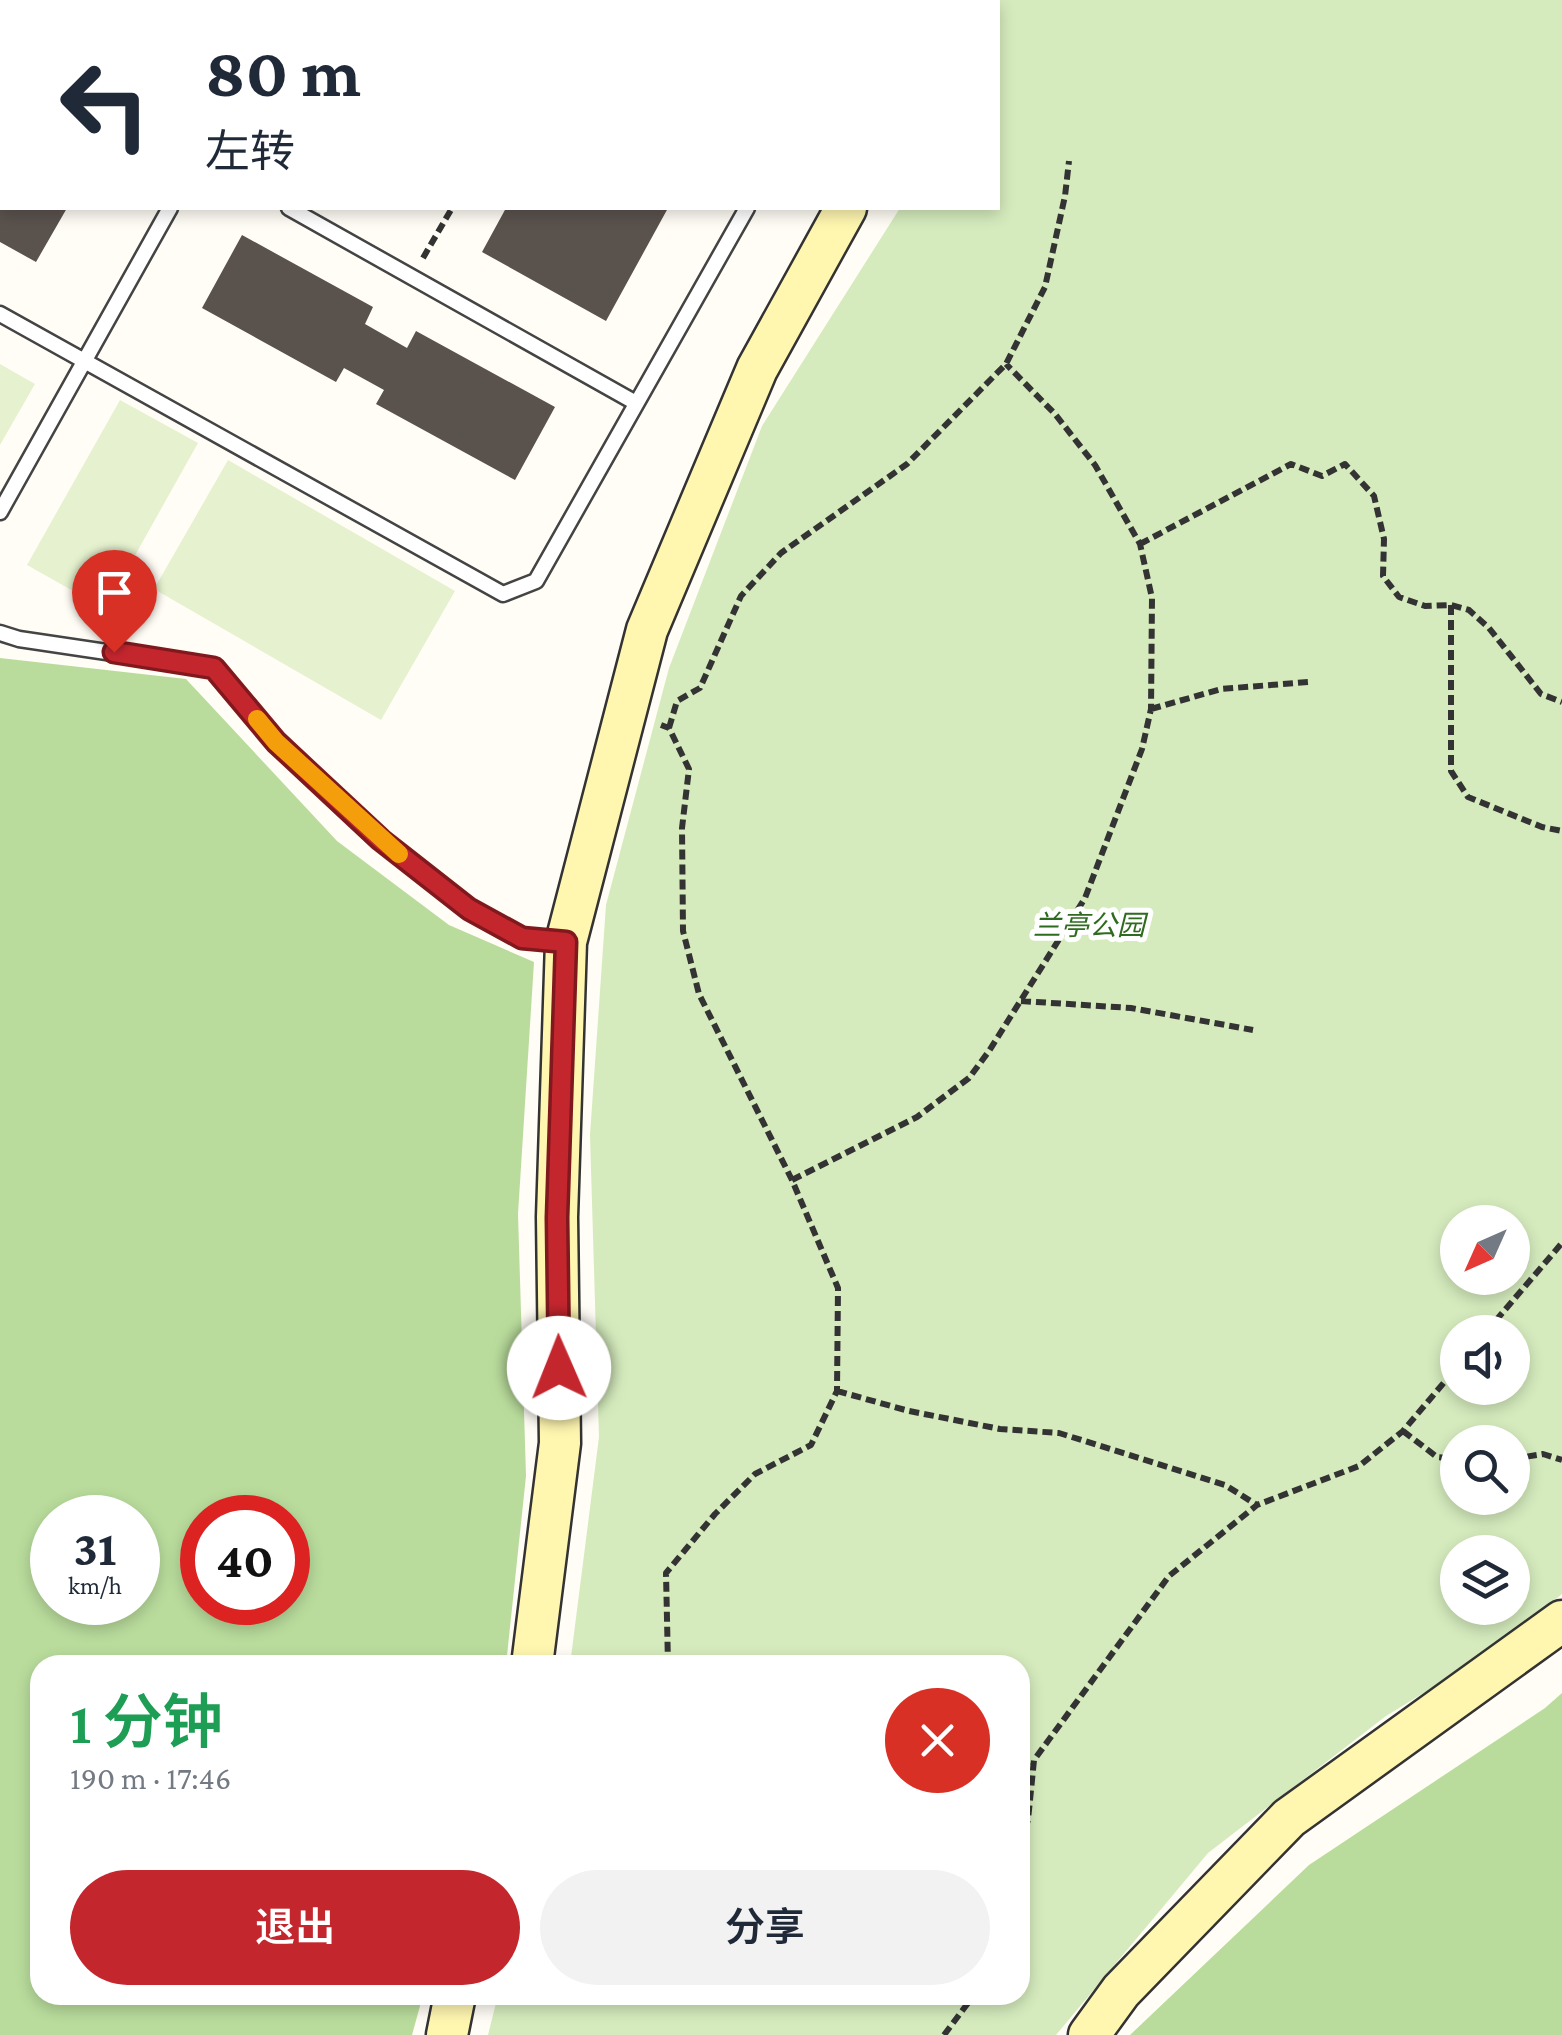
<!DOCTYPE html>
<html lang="zh">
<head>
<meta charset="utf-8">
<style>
	:root { --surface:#fff; --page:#f2f2f3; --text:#1f2937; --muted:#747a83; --accent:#c4262e }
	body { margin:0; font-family:"Crimson Pro","Noto Sans SC",serif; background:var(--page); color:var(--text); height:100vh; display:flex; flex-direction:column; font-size:38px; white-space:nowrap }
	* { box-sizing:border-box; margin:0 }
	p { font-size:32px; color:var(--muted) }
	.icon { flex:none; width:55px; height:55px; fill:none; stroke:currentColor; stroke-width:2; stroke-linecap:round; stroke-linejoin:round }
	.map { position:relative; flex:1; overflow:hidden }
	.drawer { position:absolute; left:30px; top:1655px; width:1000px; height:350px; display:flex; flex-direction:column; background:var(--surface); border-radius:30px; box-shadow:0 5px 15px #0003 }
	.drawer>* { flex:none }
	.hud { position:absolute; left:0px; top:0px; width:1000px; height:210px; box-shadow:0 5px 15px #0003; background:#fff; color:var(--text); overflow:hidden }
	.needle { width:65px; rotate:225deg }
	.controls { position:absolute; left:1440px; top:1205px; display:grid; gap:20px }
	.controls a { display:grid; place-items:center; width:90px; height:90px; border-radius:50%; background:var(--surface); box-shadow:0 5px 15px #0003; font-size:50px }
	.speed { position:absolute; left:30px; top:1495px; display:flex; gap:20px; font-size:50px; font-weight:700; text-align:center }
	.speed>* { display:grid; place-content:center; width:130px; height:130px; border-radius:50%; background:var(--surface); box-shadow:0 5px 15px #0003; line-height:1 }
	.speed small { font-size:25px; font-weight:400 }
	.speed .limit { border:15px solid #d22; background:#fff; color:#111 }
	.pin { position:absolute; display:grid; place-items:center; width:85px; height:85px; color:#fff; margin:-102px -42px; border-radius:50% 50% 50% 0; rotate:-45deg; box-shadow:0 0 10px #0007 }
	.pin .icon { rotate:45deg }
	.me { position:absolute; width:110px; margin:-55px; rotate:359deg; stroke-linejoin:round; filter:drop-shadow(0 0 8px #0008) }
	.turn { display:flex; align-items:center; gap:35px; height:210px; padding:0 40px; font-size:45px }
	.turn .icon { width:130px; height:130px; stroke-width:2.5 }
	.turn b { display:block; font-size:70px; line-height:85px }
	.round { display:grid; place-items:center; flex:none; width:105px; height:105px; border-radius:52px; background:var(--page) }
	.summary { display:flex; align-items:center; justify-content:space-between; height:170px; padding:0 40px }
	h1 { font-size:60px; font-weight:600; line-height:75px; color:#1e9e55 }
	.cta { display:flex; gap:20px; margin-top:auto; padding:20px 40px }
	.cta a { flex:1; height:115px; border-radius:60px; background:var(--accent); color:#fff; font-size:40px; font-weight:600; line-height:115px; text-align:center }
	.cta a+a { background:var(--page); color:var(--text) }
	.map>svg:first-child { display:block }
</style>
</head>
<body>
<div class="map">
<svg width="1562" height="2035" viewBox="0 0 1562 2035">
	<rect width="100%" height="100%" fill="#fffdf5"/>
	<path fill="#d5ebbd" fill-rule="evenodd" d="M998 0H1562V1594L1487 1654 1386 1716 1208 1853 1056 2035H488L498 1995H1020V1665H570L599 1437 590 1135 606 905 669 668 762 426 900 208H998ZM1458 1222H1512V1278H1458ZM1458 1332H1512V1388H1458ZM1458 1442H1512V1498H1458ZM1458 1552H1512V1608H1458Z"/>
	<path fill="#b9dc9c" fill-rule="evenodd" d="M0 658 186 679 337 841 449 925 534 962 518 1214 526 1476 506 1665H40V1995H423L412 2035H0ZM52 1518H138V1602H52ZM202 1518H288V1602H202Z
		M1562 1693V2035H1130L1309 1865 1545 1708Z"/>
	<path fill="#e6f2cf" d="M0 364 35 384 0 445Z
		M120 400 198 443 105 609 27 565Z
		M228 460 455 591 381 720 154 589Z"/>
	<path fill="#5a524d" d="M0 208H67L36 262 0 242Z
		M506 208H668L606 321 482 252Z
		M242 235 373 307 365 324 407 348 416 331 555 407 515 480 376 404 384 390 344 368 336 382 202 308Z"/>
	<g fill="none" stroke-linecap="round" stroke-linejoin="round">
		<g stroke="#444" stroke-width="19">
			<path id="lane" d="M23 0 25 2
				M550 0 555 2
				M284 2 286 0
				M289 208 636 403
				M0 314 503 594 536 581 747 208
				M0 512 170 208
				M0 633 19 639 214 668 276 742 308 773 381 840 469 909 522 938 561 941"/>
		</g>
		<g stroke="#333" stroke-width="45">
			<path id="secondary" d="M959 2 960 0
				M532 1665 560 1443 557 1217 566 942 647 630 757 369 846 208
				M447 2035 455 1995
				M1089 2035 1121 1991 1289 1818 1562 1621"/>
		</g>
		<path stroke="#333" stroke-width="6" stroke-dasharray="10 5" stroke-linecap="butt" d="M423 258 452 208
			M1140 544 1291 464 1322 476 1345 464 1374 496 1384 539 1383 576 1399 597 1425 606 1451 605 1469 610 1489 628 1541 694 1562 702
			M1451 605V771L1468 797 1542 827 1562 831
			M1151 709 1221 689 1308 682
			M661 725 669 728 689 769 682 828 683 931 699 994 792 1180 838 1288 837 1391 811 1445 755 1474 715 1514 666 1573 668 1665
			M669 728 677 701 700 688 741 596 781 553 907 464 1006 364 1045 287 1065 196 1069 161
			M1021 1001 1131 1008 1253 1030
			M792 1180 917 1117 969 1078 989 1051 1085 898 1142 749 1151 709 1152 598 1140 544 1095 465 1055 414 1006 364
			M1486 1332 1562 1243
			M837 1391 909 1411 1000 1429 1059 1433 1225 1485 1257 1505
			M1403 1431 1437 1457 1458 1459
			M1512 1459 1543 1454 1562 1460
			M1020 1764 1034 1760
			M1020 1844 1028 1820 1034 1760 1169 1576 1257 1505 1359 1466 1403 1431 1458 1366
			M944 2035 974 1995"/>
		<use href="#lane" stroke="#fff" stroke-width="14"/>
		<use href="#secondary" stroke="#fff6b0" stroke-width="40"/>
	</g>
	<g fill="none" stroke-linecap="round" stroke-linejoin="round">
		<g stroke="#7f191e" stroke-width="25">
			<path id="route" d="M114 652 214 668 276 742 381 840 469 909 522 938 566 942 557 1218 559 1368"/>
		</g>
		<use href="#route" stroke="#c4262e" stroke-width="18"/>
		<path stroke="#f59e0b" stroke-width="18" d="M257 719 276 742 399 854"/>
	</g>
	<g text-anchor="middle" stroke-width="10" stroke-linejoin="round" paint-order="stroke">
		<g font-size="28" font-style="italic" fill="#2f6b1f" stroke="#fff">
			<text x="1089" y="935">兰亭公园</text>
		</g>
	</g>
</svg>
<div class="controls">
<a><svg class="needle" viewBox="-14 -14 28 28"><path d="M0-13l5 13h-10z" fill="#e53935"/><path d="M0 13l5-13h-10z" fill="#747a83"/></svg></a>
<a><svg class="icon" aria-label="sound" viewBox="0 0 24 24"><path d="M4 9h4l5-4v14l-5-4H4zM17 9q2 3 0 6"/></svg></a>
<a><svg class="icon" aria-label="search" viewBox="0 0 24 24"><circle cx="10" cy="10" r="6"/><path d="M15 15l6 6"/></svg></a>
<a><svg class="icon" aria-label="layers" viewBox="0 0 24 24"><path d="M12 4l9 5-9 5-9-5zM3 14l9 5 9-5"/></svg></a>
</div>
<div class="speed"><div>31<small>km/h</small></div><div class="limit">40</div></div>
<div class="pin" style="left:114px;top:652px;background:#d93025"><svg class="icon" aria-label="arrive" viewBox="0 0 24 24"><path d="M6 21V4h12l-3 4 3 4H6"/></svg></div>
<svg class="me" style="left:559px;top:1368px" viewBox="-20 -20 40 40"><circle r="19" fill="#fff"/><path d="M0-13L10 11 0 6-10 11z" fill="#c4262e"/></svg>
<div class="hud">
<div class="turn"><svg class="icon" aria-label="left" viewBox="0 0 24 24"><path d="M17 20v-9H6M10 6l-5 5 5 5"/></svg><div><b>80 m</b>左转</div></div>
</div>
<section class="drawer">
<div class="summary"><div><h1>1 分钟</h1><p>190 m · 17:46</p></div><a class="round" style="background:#d93025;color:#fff"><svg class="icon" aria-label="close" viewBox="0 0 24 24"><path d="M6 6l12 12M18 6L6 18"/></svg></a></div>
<div class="cta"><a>退出</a><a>分享</a></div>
</section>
</div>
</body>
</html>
